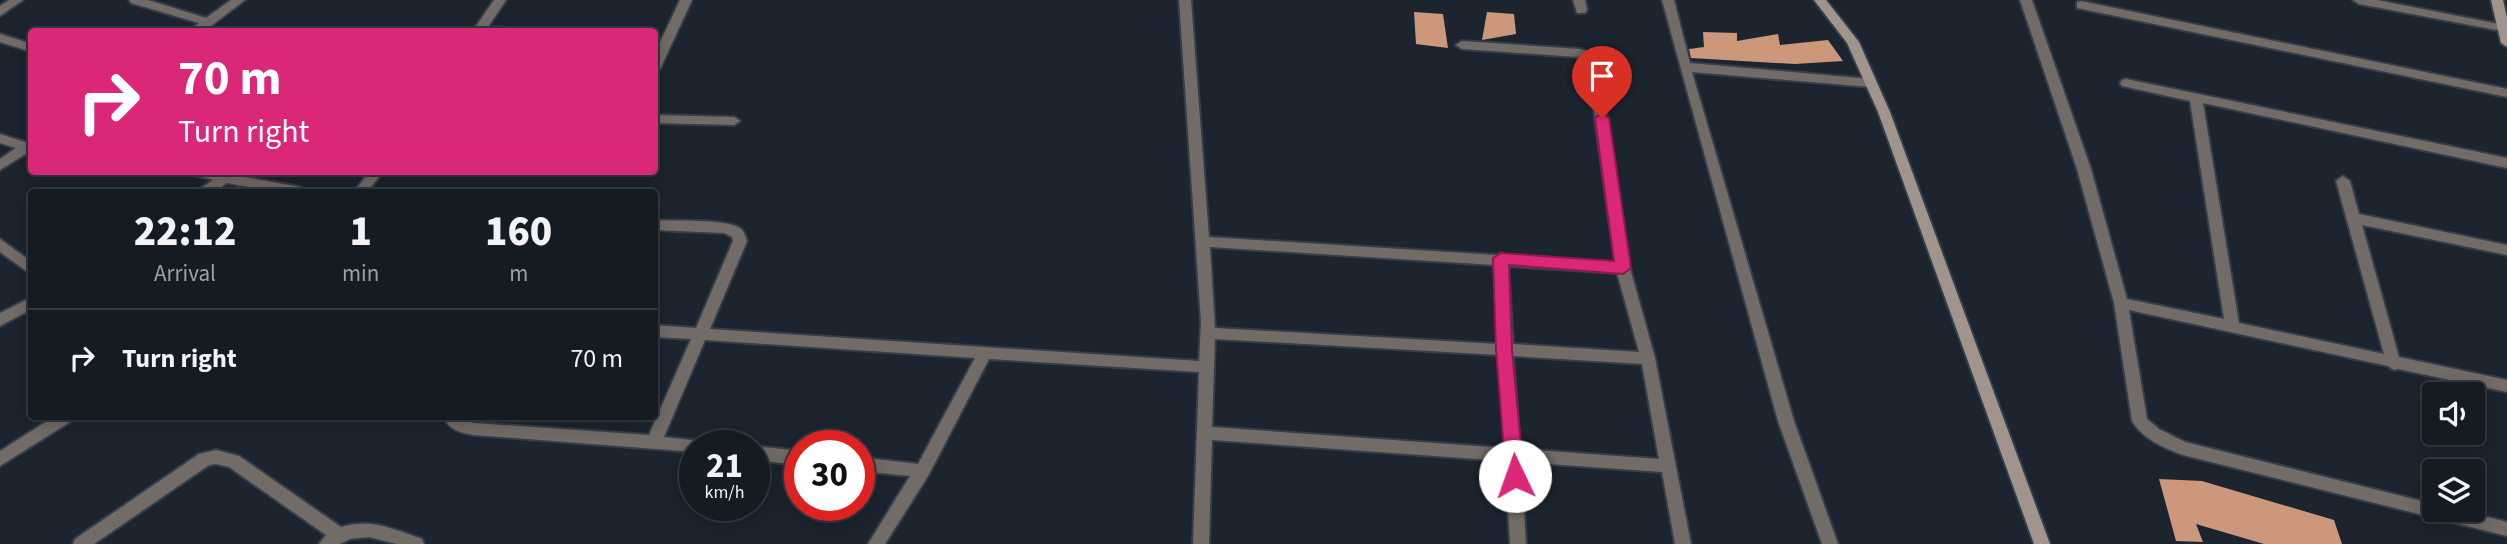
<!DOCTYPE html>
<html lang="en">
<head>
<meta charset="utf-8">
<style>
	:root { --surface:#141b23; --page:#1d242b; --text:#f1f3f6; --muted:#9da1a6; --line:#333941 }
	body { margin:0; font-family:"Source Sans 3",sans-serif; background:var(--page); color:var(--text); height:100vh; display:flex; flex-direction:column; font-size:26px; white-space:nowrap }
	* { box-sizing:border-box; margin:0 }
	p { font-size:23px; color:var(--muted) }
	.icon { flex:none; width:38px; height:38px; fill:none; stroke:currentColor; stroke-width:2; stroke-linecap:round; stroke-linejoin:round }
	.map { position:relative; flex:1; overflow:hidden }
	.side { position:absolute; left:28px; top:189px; width:630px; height:231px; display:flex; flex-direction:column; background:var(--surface); border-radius:7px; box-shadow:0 4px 18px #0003,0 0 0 2px var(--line) }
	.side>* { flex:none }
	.banner { position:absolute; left:28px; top:28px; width:630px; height:147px; border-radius:7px; box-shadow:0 4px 18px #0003,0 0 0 2px var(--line); background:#db2777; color:#fff; overflow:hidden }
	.fabs { position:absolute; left:2422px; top:382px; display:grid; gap:14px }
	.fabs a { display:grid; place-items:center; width:63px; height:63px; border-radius:7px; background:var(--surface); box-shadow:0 4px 18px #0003,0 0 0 2px var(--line); font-size:35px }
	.speed { position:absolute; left:679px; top:430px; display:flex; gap:14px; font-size:35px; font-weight:700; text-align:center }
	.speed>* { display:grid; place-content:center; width:91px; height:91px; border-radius:50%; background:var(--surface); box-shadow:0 4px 18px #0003,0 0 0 2px var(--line); line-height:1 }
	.speed small { font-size:18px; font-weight:400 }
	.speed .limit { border:10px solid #d22; background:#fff; color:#111 }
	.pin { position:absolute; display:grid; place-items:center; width:60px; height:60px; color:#fff; margin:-72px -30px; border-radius:50% 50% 50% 0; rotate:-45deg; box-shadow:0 0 7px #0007 }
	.pin .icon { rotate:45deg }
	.me { position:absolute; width:77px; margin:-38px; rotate:357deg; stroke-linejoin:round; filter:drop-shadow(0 0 5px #0008) }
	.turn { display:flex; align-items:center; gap:24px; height:147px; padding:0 35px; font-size:32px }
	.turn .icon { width:91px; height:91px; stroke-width:2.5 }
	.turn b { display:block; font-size:49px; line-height:60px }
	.eta { display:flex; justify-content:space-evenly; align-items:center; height:119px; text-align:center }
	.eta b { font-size:42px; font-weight:800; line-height:49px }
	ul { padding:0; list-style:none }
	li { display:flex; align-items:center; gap:21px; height:98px; padding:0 35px; border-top:2px solid var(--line) }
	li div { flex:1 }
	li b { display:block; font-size:26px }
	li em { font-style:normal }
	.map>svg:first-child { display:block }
</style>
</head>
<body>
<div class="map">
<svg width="2507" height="544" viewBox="0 0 2507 544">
	<rect width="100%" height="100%" fill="#1b242f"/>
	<path fill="#cc977b" d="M1414 12 1443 14 1448 48 1416 44Z
		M1487 12 1514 14 1516 34 1482 40Z
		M1703 32 1737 33V41L1778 34 1780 45 1828 40 1843 61 1795 64 1691 58 1689 49 1704 47Z
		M2159 479 2202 481 2334 520 2342 544H2264L2196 524 2203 542 2176 541Z"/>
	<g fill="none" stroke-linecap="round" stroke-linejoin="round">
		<g stroke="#353e48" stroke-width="4">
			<path id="street" d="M9 0H23L0 16V6Z
				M129 0H148L206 18 231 0H245L203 32H188L199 23 131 3Z
				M494 0H506L488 27 510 28 516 32H472Z
				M680 0H692L660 69 654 73V55Z
				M1179 0H1191L1209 237 1496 255 1501 253 1507 256 1615 262 1587 60 1578 57 1462 49 1456 45 1462 41 1580 49 1597 55 1630 268 1655 358 1691 544H1675L1662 472 1521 462 1526 544H1510L1505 461 1212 440 1209 544H1193L1199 372 989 359 928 476 885 544H868L910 476 859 471V457L918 464 975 358 705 340 664 437 700 441 703 446H695V452L474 435C459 432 450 431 443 416H459L462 420 474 423 649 435 691 339 654 337V325L696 328 733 241 732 237 724 233 654 230V220C674 221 723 219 738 227 744 230 745 235 747 241L710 329 1199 361 1201 322ZM1210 247 1494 265 1498 344 1215 328ZM1508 266 1617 273 1639 352 1513 344ZM1215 339 1499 355 1505 448 1212 427ZM1513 356 1642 364 1659 459 1520 449Z
				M1573 0H1585L1587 10 1585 13H1577Z
				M1662 0H1674L1690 63 1870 79 1876 83 1870 87 1692 72 1794 421 1838 544H1822L1778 421Z
				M2020 0H2032L2091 169 2127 299 2224 319 2190 101 2122 86 2120 83 2122 80 2126 79 2507 158V168L2203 103 2239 323 2384 354 2336 181 2343 176 2350 181 2359 214 2507 245V255L2362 225 2399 357 2507 380V392L2398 369 2394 370 2388 366 2129 310 2147 419 2159 429 2185 442 2434 504V509H2456L2507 522V536L2183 455C2164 448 2143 439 2132 421L2114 303 2077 169Z
				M2353 0H2377L2504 25 2507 26V32L2359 4Z
				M2081 1 2507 89V97L2077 8V2Z
				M0 34 32 44V52L0 42Z
				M654 115 734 117 740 121 734 125 654 123Z
				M0 134 25 142 32 139V150L0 170V159L16 148 0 143Z
				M193 172H217L300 187 307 192H277L227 183 214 192H199L200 189 213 180 195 175Z
				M369 172H383L367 192H354Z
				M0 239 32 262V275L0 252Z
				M32 297V309L0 326V313Z
				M55 416H75L73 420 0 466V451Z
				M754 446 800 451V465L754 460Z
				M216 450 239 456 341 527C371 518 394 529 422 539L424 544H397L369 537 350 539 340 544H319L326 535 229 467 216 464 209 465 94 544H73L75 539 199 454Z"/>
		</g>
		<g stroke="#353e48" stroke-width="4">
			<path id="secondary" d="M1814 0H1826L1859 42 1890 112 2050 544H2034L1878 112 1847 43Z
				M2491 0H2503L2507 18V47L2501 43Z"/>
		</g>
		<use href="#street" fill="#726b67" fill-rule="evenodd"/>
		<use href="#secondary" fill="#a0948d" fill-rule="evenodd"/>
	</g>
	<path fill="#db2777" stroke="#8e194d" stroke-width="2" d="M1602 113 1609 118 1631 268 1623 274 1509 265 1512 350 1524 476 1522 482 1515 484 1509 482 1506 476 1496 350 1493 258 1501 253 1614 261 1595 118Z"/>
</svg>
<div class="fabs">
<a><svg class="icon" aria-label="sound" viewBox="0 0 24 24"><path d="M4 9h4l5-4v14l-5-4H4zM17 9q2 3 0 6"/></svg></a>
<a><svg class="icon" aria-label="layers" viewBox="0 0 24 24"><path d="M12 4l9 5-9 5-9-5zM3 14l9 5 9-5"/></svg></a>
</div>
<div class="speed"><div>21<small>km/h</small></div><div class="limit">30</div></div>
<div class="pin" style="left:1602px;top:118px;background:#d93025"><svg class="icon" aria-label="arrive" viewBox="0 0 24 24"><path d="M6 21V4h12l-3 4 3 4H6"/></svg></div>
<svg class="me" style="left:1515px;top:476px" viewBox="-20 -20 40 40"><circle r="19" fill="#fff"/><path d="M0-13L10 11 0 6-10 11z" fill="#db2777"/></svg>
<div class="banner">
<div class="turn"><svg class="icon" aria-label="right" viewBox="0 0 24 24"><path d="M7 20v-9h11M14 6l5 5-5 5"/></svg><div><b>70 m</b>Turn right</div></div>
</div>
<section class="side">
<div class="eta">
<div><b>22:12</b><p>Arrival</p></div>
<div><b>1</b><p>min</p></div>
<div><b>160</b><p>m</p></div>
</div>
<ul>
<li><svg class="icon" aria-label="right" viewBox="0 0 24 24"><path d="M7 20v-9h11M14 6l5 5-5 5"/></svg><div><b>Turn right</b></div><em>70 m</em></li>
</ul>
</section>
</div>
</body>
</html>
